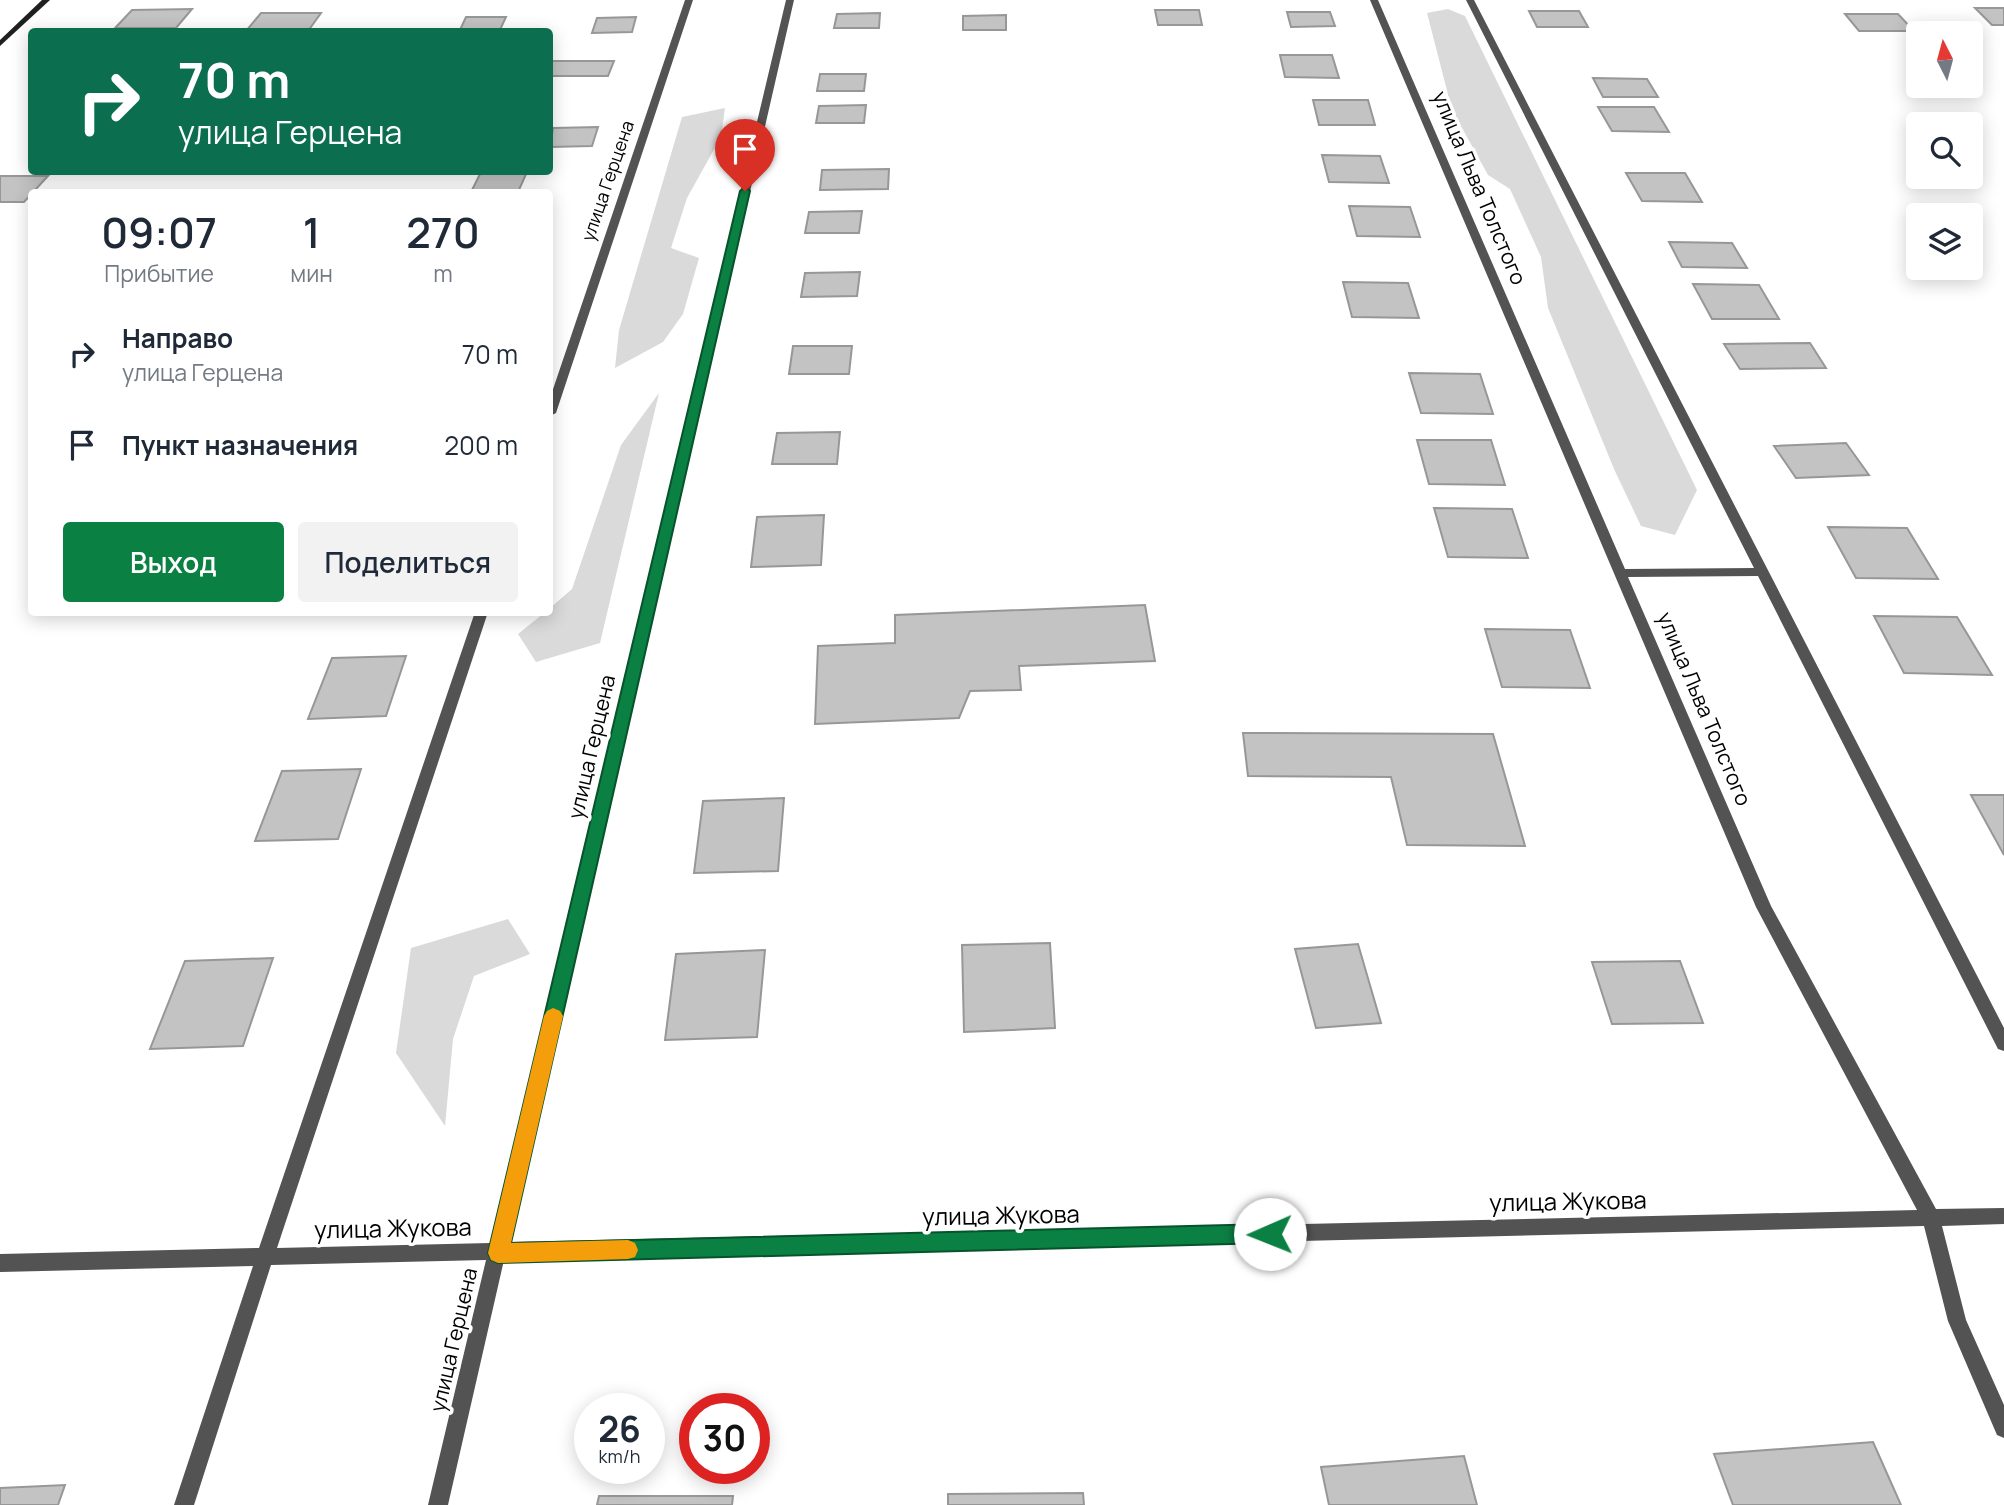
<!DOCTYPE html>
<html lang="ru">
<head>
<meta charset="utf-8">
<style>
	:root { --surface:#fff; --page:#f2f2f3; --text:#1f2937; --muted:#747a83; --accent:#0b8043 }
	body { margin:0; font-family:Manrope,sans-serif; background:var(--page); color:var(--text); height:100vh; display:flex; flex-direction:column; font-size:26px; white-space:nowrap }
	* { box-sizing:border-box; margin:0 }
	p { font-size:23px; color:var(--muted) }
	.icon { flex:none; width:38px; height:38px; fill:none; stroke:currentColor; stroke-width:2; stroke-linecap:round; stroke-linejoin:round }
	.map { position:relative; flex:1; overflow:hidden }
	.sheet { position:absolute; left:28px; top:189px; width:525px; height:427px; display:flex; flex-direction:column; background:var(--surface); border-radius:7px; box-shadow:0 4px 18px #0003 }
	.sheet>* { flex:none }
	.banner { position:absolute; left:28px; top:28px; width:525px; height:147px; border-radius:7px; box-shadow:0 4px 18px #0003; background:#0b6e4f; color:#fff; overflow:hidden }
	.needle { width:46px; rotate:354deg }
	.fabs { position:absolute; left:1906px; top:21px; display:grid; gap:14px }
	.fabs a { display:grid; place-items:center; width:77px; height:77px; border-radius:7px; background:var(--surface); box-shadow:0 4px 18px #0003; font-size:35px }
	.speed { position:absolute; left:574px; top:1393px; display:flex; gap:14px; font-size:35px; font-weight:700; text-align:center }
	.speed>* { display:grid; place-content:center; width:91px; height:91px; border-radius:50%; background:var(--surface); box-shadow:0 4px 18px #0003; line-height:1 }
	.speed small { font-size:18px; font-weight:400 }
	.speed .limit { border:10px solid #d22; background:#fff; color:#111 }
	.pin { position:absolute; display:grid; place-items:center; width:60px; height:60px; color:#fff; margin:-72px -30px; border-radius:50% 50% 50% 0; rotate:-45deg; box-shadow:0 0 7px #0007 }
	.pin .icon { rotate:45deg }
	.me { position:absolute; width:77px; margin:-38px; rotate:269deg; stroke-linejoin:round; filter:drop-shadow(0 0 5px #0008) }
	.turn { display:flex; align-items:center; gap:24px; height:147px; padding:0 35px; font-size:32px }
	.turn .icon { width:91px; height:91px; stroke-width:2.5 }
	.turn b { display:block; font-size:49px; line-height:60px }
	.eta { display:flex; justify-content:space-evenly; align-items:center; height:119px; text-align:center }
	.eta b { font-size:42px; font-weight:600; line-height:49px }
	.primary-button { display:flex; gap:14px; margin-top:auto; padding:14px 35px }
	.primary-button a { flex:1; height:80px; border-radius:7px; background:var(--accent); color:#fff; font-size:28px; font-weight:600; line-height:80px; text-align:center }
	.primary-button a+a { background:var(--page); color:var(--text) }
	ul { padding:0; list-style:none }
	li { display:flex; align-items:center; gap:21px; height:91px; padding:0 35px }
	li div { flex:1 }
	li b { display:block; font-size:26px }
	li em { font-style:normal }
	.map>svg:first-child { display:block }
</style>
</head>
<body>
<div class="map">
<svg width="2004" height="1505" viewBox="0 0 2004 1505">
	<rect width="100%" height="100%" fill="#fff"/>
	<path fill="#dadada" d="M1448 9 1465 16 1697 490 1675 535 1641 526 1614 469 1548 308 1541 257 1510 189 1488 175 1452 110 1427 13Z
		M725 108 721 137 687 198 671 248 699 258 683 314 663 342 615 368 619 330 682 117Z
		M659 393 600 643 536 662 518 634 544 613 550 612V608L572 589 621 445Z
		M508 919 530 954 474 976 453 1039 445 1126 396 1053 411 948Z"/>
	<path fill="#c3c3c3" stroke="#979797" stroke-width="2" d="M1975 8H2004V25H1992Z
		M192 9 176 28H115L132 10Z
		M1155 10H1199L1202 25H1158Z
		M1529 11H1579L1588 27H1537Z
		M1287 12H1330L1335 26 1291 27Z
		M261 13H321L308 31H246Z
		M880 13 879 28H834L837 14Z
		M1845 14H1898L1914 31H1859Z
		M1006 15V30H963V16Z
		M466 17H506L499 32H459Z
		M636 17 632 32 592 33 597 18Z
		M1280 55H1332L1339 78 1285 77Z
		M550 61H614L608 76H550Z
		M820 74H866L864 91H817Z
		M1593 78 1647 79 1658 97H1603Z
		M1313 100H1368L1375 125H1319Z
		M866 105 864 123H816L819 106Z
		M1598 107H1654L1669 132 1612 131Z
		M598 127 592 146 550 147 553 128Z
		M1322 155 1380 156 1389 183 1329 182Z
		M889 169 888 189 820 190 822 170Z
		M481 172H527L518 192H471Z
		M1626 173H1685L1702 202 1642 201Z
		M0 176H48L24 202H0Z
		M1349 206 1410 207 1420 237 1357 236Z
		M862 211 859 233H805L809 212Z
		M1669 242 1732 243 1747 268 1682 267Z
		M860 272 857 296 801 297 805 273Z
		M1343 282 1408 283 1419 318 1352 317Z
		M1693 284 1759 285 1779 319H1712Z
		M1810 343 1826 368 1740 369 1724 344Z
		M793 346H852L849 374H789Z
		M1409 373 1480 374 1493 414 1421 413Z
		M840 432 837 464H772L777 433Z
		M1417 440H1491L1505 485 1429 484Z
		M1846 443 1869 475 1796 478 1774 446Z
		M1434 508 1512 509 1528 558 1448 557Z
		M824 515 821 565 751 567 757 517Z
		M1828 527 1907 528 1938 579 1856 578Z
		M1145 605 1155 661 1019 666 1021 690 970 691 959 718 815 724 818 646 895 643V615Z
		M1874 616 1957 617 1992 675 1904 673Z
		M1485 629 1570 630 1590 688 1502 687Z
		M406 656 386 716 308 719 332 658Z
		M1243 733 1493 734 1525 846 1407 845 1391 777 1248 776Z
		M361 769 338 839 255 841 282 771Z
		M1971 795H2004V855Z
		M784 798 778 871 694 873 703 801Z
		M1050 943 1055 1028 964 1032 962 945Z
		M1358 944 1381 1023 1316 1028 1295 949Z
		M765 950 757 1037 665 1040 676 954Z
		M273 958 243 1046 150 1049 185 961Z
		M1680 961 1703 1023 1612 1024 1592 962Z
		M1873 1442 1901 1505H1733L1714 1454Z
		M1464 1456 1477 1505H1329L1321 1467Z
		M65 1485 58 1505H0V1488Z
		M1083 1493 1084 1505H948V1494Z
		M599 1496H733L732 1505H597Z"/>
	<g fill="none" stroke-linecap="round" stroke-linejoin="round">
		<path fill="#535353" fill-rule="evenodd" d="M685 0H693L556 413 550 416V398Z
			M786 0H794L509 1242 1917 1210 1756 907 1370 0H1378L1625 569 1754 568 1466 0H1474L2004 1028V1051L1998 1049 1758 576 1628 577 1771 906 1936 1209 2004 1208V1224L1942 1226 1966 1320 2004 1405V1438L1997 1435 1948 1321 1924 1226 504 1260 448 1505H428L486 1260 271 1265 194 1505H174L253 1266 0 1272V1254L259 1248 475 612H488L277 1248 490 1243Z"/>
		<path fill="#202020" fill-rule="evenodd" d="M42 0H50L0 46V40Z"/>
	</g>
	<path fill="#0b8043" stroke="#07532c" stroke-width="2" d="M745 187 750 191 511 1243 1270 1224 1277 1227 1280 1234 1277 1241 1270 1243 498 1263 491 1260 488 1253 740 191Z"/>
	<path fill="#f59e0b" d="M553 1008 560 1011 563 1016 511 1243 628 1240 635 1243 638 1250 635 1257 628 1259 498 1263 491 1260 488 1253 544 1016 547 1011Z"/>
	<g text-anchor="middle" stroke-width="7" stroke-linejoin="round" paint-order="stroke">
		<g font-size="18" fill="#000" stroke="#fff">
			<text transform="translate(608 181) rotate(-71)" y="6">улица Герцена</text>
		</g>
		<g font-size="21" fill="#000" stroke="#fff">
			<text transform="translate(1479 188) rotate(67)" y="7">улица Льва Толстого</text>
			<text transform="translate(1704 709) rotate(67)" y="7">улица Льва Толстого</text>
			<text transform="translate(592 747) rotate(-77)" y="7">улица Герцена</text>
			<text transform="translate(454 1340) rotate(-77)" y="7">улица Герцена</text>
		</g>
		<g font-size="24" fill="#000" stroke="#fff">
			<text transform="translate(1568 1202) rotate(-1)" y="8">улица Жукова</text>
			<text transform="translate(1001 1216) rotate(-1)" y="8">улица Жукова</text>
			<text transform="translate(393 1229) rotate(-1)" y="8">улица Жукова</text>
		</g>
	</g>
</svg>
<div class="fabs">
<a><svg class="needle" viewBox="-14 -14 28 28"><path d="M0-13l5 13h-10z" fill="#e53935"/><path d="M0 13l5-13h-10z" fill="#747a83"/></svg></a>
<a><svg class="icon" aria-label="search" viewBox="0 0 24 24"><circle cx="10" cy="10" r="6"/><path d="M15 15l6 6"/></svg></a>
<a><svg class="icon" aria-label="layers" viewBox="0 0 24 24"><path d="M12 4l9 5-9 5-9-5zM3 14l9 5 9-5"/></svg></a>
</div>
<div class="speed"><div>26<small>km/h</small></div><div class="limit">30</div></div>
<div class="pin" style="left:745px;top:191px;background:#d93025"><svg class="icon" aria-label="arrive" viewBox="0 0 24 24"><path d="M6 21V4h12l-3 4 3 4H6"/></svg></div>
<svg class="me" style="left:1270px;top:1234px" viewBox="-20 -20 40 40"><circle r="19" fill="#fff"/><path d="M0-13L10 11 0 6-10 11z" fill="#0b8043"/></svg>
<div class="banner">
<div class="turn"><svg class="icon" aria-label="right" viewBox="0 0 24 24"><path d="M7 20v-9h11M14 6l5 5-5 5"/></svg><div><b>70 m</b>улица Герцена</div></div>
</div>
<section class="sheet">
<div class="eta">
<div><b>09:07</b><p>Прибытие</p></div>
<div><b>1</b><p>мин</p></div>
<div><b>270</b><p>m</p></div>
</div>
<ul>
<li><svg class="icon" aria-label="right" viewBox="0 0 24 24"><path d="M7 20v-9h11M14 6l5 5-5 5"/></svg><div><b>Направо</b><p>улица Герцена</p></div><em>70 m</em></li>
<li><svg class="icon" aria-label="arrive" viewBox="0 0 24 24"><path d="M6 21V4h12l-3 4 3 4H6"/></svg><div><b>Пункт назначения</b></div><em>200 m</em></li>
</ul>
<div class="primary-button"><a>Выход</a><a>Поделиться</a></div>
</section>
</div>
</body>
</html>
